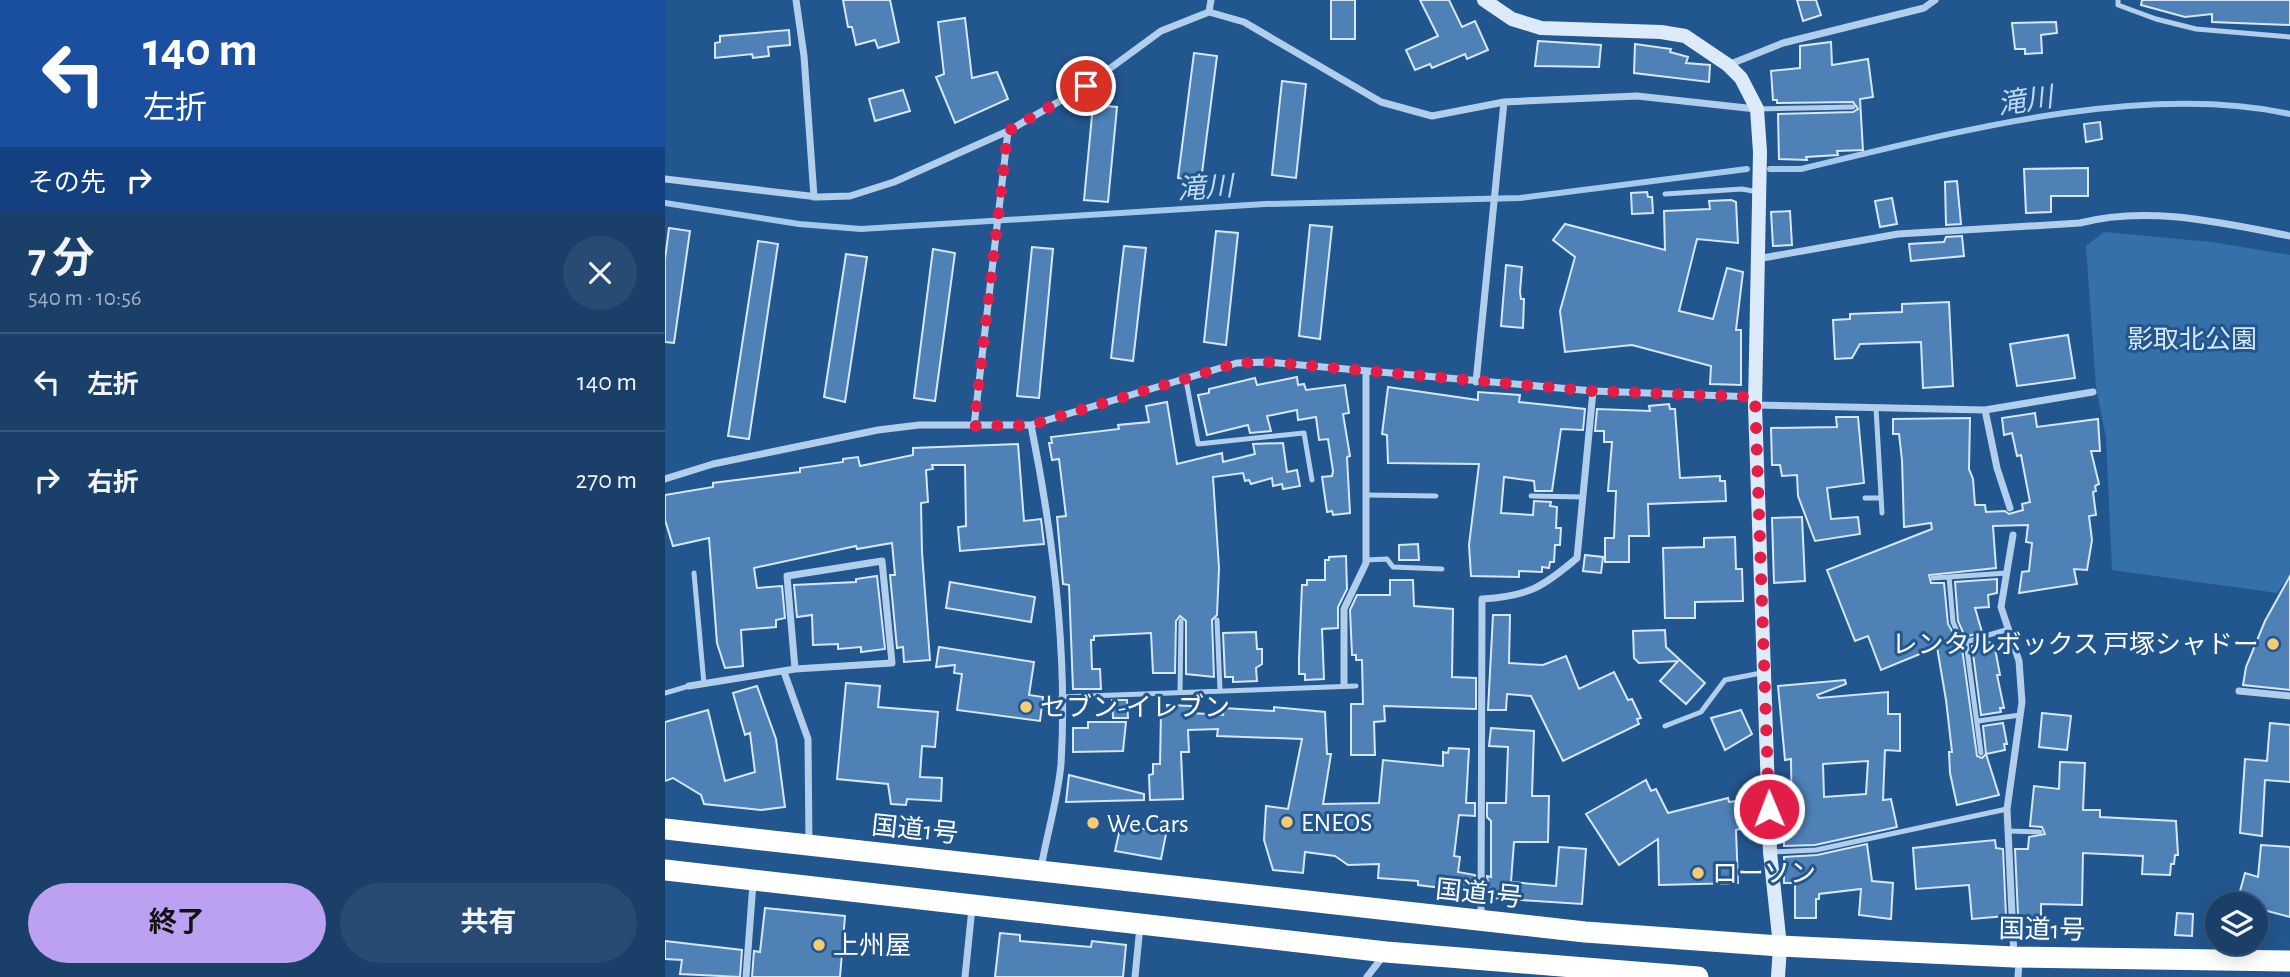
<!DOCTYPE html>
<html lang="ja">
<head>
<meta charset="utf-8">
<style>
	:root { --surface:#1a406a; --page:#274b72; --text:#f1f3f6; --muted:#9fafc1; --line:#38597e; --accent:#bca0f2 }
	body { margin:0; font-family:"Alegreya Sans","Noto Sans JP",sans-serif; background:var(--page); color:var(--text); height:100vh; display:flex; flex-direction:column; font-size:26px; white-space:nowrap }
	* { box-sizing:border-box; margin:0 }
	p { font-size:23px; color:var(--muted) }
	.icon { flex:none; width:38px; height:38px; fill:none; stroke:currentColor; stroke-width:2; stroke-linecap:round; stroke-linejoin:round }
	.map { position:relative; flex:1; overflow:hidden }
	.details { display:flex; flex-direction:column; background:var(--surface); width:665px }
	.details>* { flex:none }
	.guide { background:#1a4fa0; color:#fff; overflow:hidden }
	.controls { position:absolute; left:1540px; top:892px; display:grid; gap:14px }
	.controls a { display:grid; place-items:center; width:63px; height:63px; border-radius:50%; background:var(--surface); box-shadow:0 4px 18px #0003,0 0 0 2px var(--line); font-size:35px }
	.pin { position:absolute; display:grid; place-items:center; width:60px; height:60px; color:#fff; margin:-30px; border:4px solid #fff; border-radius:50%; box-shadow:0 2px 7px #0007 }
	.me { position:absolute; width:77px; margin:-38px; rotate:359deg; stroke-linejoin:round; filter:drop-shadow(0 0 5px #0008) }
	.turn { display:flex; align-items:center; gap:24px; height:147px; padding:0 28px; font-size:32px }
	.turn .icon { width:91px; height:91px; stroke-width:2.5 }
	.turn b { display:block; font-size:49px; line-height:60px }
	.then { display:flex; align-items:center; height:66px; padding:0 28px; background:#0003; gap:14px; font-size:26px }
	.round { display:grid; place-items:center; flex:none; width:74px; height:74px; border-radius:37px; background:var(--page) }
	.headline { display:flex; align-items:center; justify-content:space-between; height:119px; padding:0 28px }
	h1 { font-size:42px; font-weight:700; line-height:52px }
	.button { display:flex; gap:14px; margin-top:auto; padding:14px 28px }
	.button a { flex:1; height:80px; border-radius:42px; background:var(--accent); color:#111; font-size:28px; font-weight:700; line-height:80px; text-align:center }
	.button a+a { background:var(--page); color:var(--text) }
	ul { padding:0; list-style:none }
	li { display:flex; align-items:center; gap:21px; height:98px; padding:0 28px; border-top:2px solid var(--line) }
	li div { flex:1 }
	li b { display:block; font-size:26px }
	li em { font-style:normal }
	main { display:flex; flex:1; min-height:0 }
	.map>svg:first-child { display:block }
</style>
</head>
<body>
<main>
<section class="details">
<div class="guide">
<div class="turn"><svg class="icon" aria-label="left" viewBox="0 0 24 24"><path d="M17 20v-9H6M10 6l-5 5 5 5"/></svg><div><b>140 m</b>左折</div></div>
<div class="then">その先<svg class="icon" aria-label="right" viewBox="0 0 24 24"><path d="M7 20v-9h11M14 6l5 5-5 5"/></svg></div>
</div>
<div class="headline"><div><h1>7 分</h1><p>540 m · 10:56</p></div><a class="round"><svg class="icon" aria-label="close" viewBox="0 0 24 24"><path d="M6 6l12 12M18 6L6 18"/></svg></a></div>
<ul>
<li><svg class="icon" aria-label="left" viewBox="0 0 24 24"><path d="M17 20v-9H6M10 6l-5 5 5 5"/></svg><div><b>左折</b></div><em>140 m</em></li>
<li><svg class="icon" aria-label="right" viewBox="0 0 24 24"><path d="M7 20v-9h11M14 6l5 5-5 5"/></svg><div><b>右折</b></div><em>270 m</em></li>
</ul>
<div class="button"><a>終了</a><a>共有</a></div>
</section>
<div class="map">
<svg width="1625" height="977" viewBox="0 0 1625 977">
	<rect width="100%" height="100%" fill="#22568e"/>
	<path fill="#3670ab" d="M1439 232 1547 242 1625 255V575L1612 593 1447 570 1441 438 1431 387 1421 246Z"/>
	<g fill="none" stroke-linecap="round" stroke-linejoin="round">
		<path stroke="#a5c9ed" stroke-width="6" d="M1105 169H1136C1283 134 1475 81 1625 114
			M0 203 134 224 196 229 600 204 855 198 1082 169"/>
	</g>
	<path fill="#4f81b7" stroke="#d6e7f9" stroke-width="2" fill-rule="evenodd" d="M178 0H225L234 42 213 48 210 40 191 45 187 27H183Z
		M666 0H690V39H666Z
		M755 0H784L797 27 810 21 823 50 802 59 800 54 767 68 765 64 750 70 741 50 773 36Z
		M1132 0H1151L1156 15 1138 21Z
		M1477 0H1625V25L1547 22V14L1520 17 1476 5Z
		M300 18 307 78 332 72 343 99 290 123 271 77 279 74 273 22Z
		M1391 22 1392 33 1376 35 1377 53 1360 54V49H1350L1347 23Z
		M124 30 125 45 103 47 104 56 88 58 87 54 50 58V43L55 42V36Z
		M873 41 936 45 934 67 870 66Z
		M1166 42 1167 65 1203 59 1208 97 1195 99 1198 150 1172 151 1173 155 1141 157 1142 160 1114 159 1113 114 1188 112 1193 109 1188 102 1112 103V100H1108L1106 71 1135 68V46Z
		M970 44 1006 49 1005 52 1023 57 1021 63 1045 65 1044 82 969 73Z
		M529 53 552 56 536 181 513 178Z
		M617 81 641 84 631 178 607 175Z
		M238 90 245 111 210 121 204 99Z
		M428 105 452 107 443 202 419 200Z
		M1435 122 1437 139 1421 142 1419 124Z
		M1423 168V196H1386V212L1361 213 1359 169Z
		M1292 181 1296 224 1281 225 1280 182Z
		M982 192 983 197H987L988 213 967 214 966 193Z
		M1227 198 1232 224 1215 227 1210 201Z
		M1066 200 1071 202 1073 243 1032 239 1014 311 1048 319 1062 268 1078 272 1071 330H1076V385L1045 384 1046 366 967 345 900 352 895 311 910 257 888 240 900 224 1000 250 999 211 1045 209 1044 201Z
		M1125 211 1127 245 1108 246 1106 212Z
		M645 225 667 227 655 339 634 336Z
		M4 228 25 231 9 343 0 342V259Z
		M551 231 573 233 561 345 539 342Z
		M1297 236 1299 256 1246 261 1244 244 1279 242 1281 237Z
		M93 241 113 244 84 439 63 436Z
		M459 246 481 248 468 361 446 358Z
		M367 247 388 249 374 398 352 396Z
		M268 249 290 253 270 401 249 398Z
		M181 254 202 257 180 402 159 397Z
		M841 265 857 267 855 292 856 299H859L858 328 836 326Z
		M1284 302 1288 386 1258 388 1256 342 1195 344 1187 358 1170 359 1168 320 1185 319V314L1237 312V304Z
		M1403 335 1410 378 1352 386 1345 344Z
		M632 377 633 385 639 384 641 390 680 385 684 413 678 414 685 456 682 457 685 513 668 515 667 511 662 512 657 477 667 476 668 471 663 439 654 440 651 417 633 420 632 410 602 416 606 431 585 433 583 425 542 435 533 395 544 393V389L590 378 592 385Z
		M723 387 813 400V392L855 395 854 402 920 409 918 430 896 429 887 491H870L869 481 839 477 836 513 868 515 869 501 886 502 885 506 892 507 891 528H896L895 545H890L889 562H885L884 568 877 567V572L854 571V577L806 576 804 545 814 464 723 463 722 435 717 434Z
		M502 402 512 464 557 453 558 462 590 454 588 444 618 443 622 472 632 470 635 486 618 489 617 484 608 486 607 478 586 484 584 480 580 481 578 473 548 477 554 568 552 615 547 620 549 677 521 674V621L515 616 511 621 510 673H488L486 633 429 636V640H426L427 669H435L436 689H408L404 585 398 584 392 517 401 516 394 459 387 460 384 443H387L386 437 454 429 453 425 484 422 481 406Z
		M1004 404 1005 409H1010L1015 478 1055 476V481H1060L1061 501 983 504 984 536H964V562H940V538H949L951 491H943L947 442H939V431H930L932 409 985 411 984 406Z
		M1370 413 1372 427 1433 419 1435 451H1426L1434 484 1430 486 1431 491 1428 492 1431 515 1424 516 1427 540 1422 570 1409 569 1412 584 1354 593 1357 572 1364 571 1367 543 1361 542 1363 525 1328 526 1331 568 1264 575 1266 583H1279L1283 624 1297 648 1312 756 1317 758 1321 754 1318 726 1338 723 1342 744H1339L1340 750 1321 754 1334 795 1292 805 1285 773 1284 752H1287L1281 700 1272 647 1216 670 1203 636 1190 641 1162 570 1267 529 1266 523 1239 527 1237 460 1234 434H1228V419L1305 418 1304 469 1308 479 1310 505H1320L1321 512 1340 511 1344 514 1358 510 1357 504 1365 502 1356 455 1352 456 1347 433 1339 435 1337 418Z
		M1171 417H1193L1199 483 1162 488 1166 519 1193 517 1195 534 1150 541 1133 496 1132 475 1117 476 1115 465H1107L1106 428 1172 427Z
		M353 444 359 521 376 519 379 544 295 551 293 527 301 526 300 465H267L268 469 261 470 263 502 256 503 257 552 265 660 239 662 238 647 232 648 225 575H230L227 543 192 549 191 546 89 568 92 588 117 586 120 618 111 620V627L76 630 78 666 60 668 52 643 44 538 8 546 0 520V495L48 487V483L135 472V468L178 462V459L193 457 195 466 248 455V448Z
		M1137 517 1140 581 1109 583 1107 518Z
		M1070 537 1071 569H1077L1078 601 1030 602V618H1000L998 548 1039 547V538Z
		M753 544 754 560H734V545Z
		M920 555 938 557 936 573 918 571Z
		M681 556 682 589 673 607V628L657 629 659 679 640 680V674H634V659L637 585H642V580H660V560H664V557Z
		M212 576 220 649 196 652V647L173 649V644L148 645 147 615 132 617 129 585 191 582V579Z
		M1625 576V690L1578 685 1581 667 1600 621Z
		M1332 579V593L1323 595 1324 607 1310 608 1317 632 1300 637 1293 621 1290 582Z
		M725 580H748L749 606 788 609 787 677 811 678V709L719 706 720 721 709 722 710 755H686V704H698L697 660H691V655H687L685 610 692 595H725Z
		M285 582 370 597 366 622 281 608Z
		M828 615H845L844 663 878 665 901 656 914 689 949 672 963 700 967 699 976 718 972 719 974 724 898 761 866 696 842 694 841 710H823Z
		M1000 630 1001 647 1040 683 1021 704 995 681 1013 661 974 663 969 658 968 631Z
		M591 632 592 649H597V664L591 668 592 681 568 682V677H560L558 633Z
		M1320 642 1329 643 1335 675H1332L1339 708H1335L1336 712 1316 715 1307 646Z
		M274 647 369 662 364 695 378 697 375 721 292 710 297 674 289 673 290 665 271 667Z
		M1180 680 1181 684 1152 695 1154 698 1223 692V714H1235V751L1220 750 1218 800 1226 799 1232 827 1150 845 1119 846V837L1127 835 1126 759 1120 760 1113 686ZM1203 761 1201 794 1159 797 1158 764Z
		M181 683 215 686 213 707 273 712 270 747 257 746 255 777 277 778 276 801 242 799 241 805 226 804 223 784 172 779Z
		M92 686 111 739 120 807 96 810 39 804 36 795 8 778 0 781V722L43 710 60 781 90 772 85 733 80 735 68 693Z
		M447 700H462L463 718H448Z
		M502 705 526 706 527 713 558 715 559 708 609 711V707L660 712 662 754H666L658 804 714 803 718 760 778 766V752L783 753 784 748 804 749 801 803H810V816L794 815 789 856 795 857 793 872 810 875V892L753 885V881L713 878 714 864 683 865 670 856 640 852 638 873 608 870 599 840 601 806 623 809 637 739 552 736 553 729 523 730 524 752H516L518 799 485 800 484 775 488 774V764H495L496 712H503Z
		M1076 710 1087 734 1060 750 1046 718Z
		M1377 713 1406 716 1402 750 1374 747Z
		M423 722H461L458 751 408 752V728H423Z
		M1605 723 1625 725V782L1600 780 1597 836 1575 833 1580 759 1602 761Z
		M826 728 869 731 867 796H884L883 842H849L846 882 891 886 894 847 921 849 917 904 825 898 822 876 826 877V821L822 817V803H841L843 747 824 746Z
		M1395 762 1420 763 1418 810H1435V817L1511 821 1513 855H1510L1509 864H1506L1505 875 1477 874 1478 856 1418 853 1417 905 1376 904V919H1358V915H1353L1350 849H1363L1364 837 1380 834 1377 827 1365 826 1369 786 1394 789Z
		M404 775 479 794V800L401 802Z
		M981 780 986 791 991 789 1003 813 1063 798 1064 802 1071 801 1078 828 1071 830 1073 883 994 885 993 839 954 865 921 814Z
		M456 824 501 834 496 859 450 851Z
		M1330 840 1331 848 1338 849 1341 916 1307 919 1304 885 1251 889 1248 848Z
		M1202 844 1207 881 1228 883 1226 919 1194 915 1196 889 1154 894V899H1151V918H1130V883H1119V857L1152 855Z
		M1596 845 1625 847V917L1591 908V905L1572 902 1580 873 1593 877Z
		M100 908 180 916 175 977H87L89 951 95 952Z
		M1512 913 1528 914 1527 936 1510 935Z
		M335 933 355 935V941L426 947 427 941 461 945 458 977H330Z
		M0 941 77 950 75 977 15 974 17 960 0 959Z"/>
	<g fill="none" stroke-linecap="round" stroke-linejoin="round">
		<path stroke="#b1ceec" stroke-width="5" d="M1453 0V5L1491 19 1531 29 1625 37
			M1093 109 1188 107
			M1000 194 1077 189 1093 192
			M521 380 533 444 639 433 647 480
			M1211 408 1217 513
			M702 495 771 496
			M866 496 918 497
			M1200 498H1216
			M701 560 722 559 728 567 777 569
			M29 573 39 684
			M1284 577 1288 622 1297 643 1344 629
			M1268 578 1342 573
			M552 620 555 690
			M1301 642 1316 753
			M515 692 516 621
			M0 693 24 686
			M396 697 691 686
			M1313 721 1355 715
			M1000 726 1036 712 1060 680 1096 673
			M1343 831 1375 832
			M1105 852 1151 850 1342 809"/>
		<path stroke="#b1ceec" stroke-width="7" d="M131 0 139 56 149 197
			M544 12 546 0
			M1063 65 1118 43 1259 8 1270 0
			M0 179 153 197 185 196 229 182 343 131 421 86 496 31 544 12 579 22 716 102 767 116 839 102 972 96 1091 109
			M1092 259 1233 234 1415 223C1483 205 1557 223 1625 236
			M811 382 839 102
			M1090 405 1320 410 1428 392
			M1320 410 1332 468 1345 508
			M366 425C388 535 403 651 396 764 393 798 382 834 376 868
			M309 426 343 131
			M0 479 48 464 213 430 254 425H366L572 363 602 362 928 391 1090 397
			M1348 535 1336 607 1354 661 1357 702 1342 809 1349 956
			M119 672 143 739 144 844
			M679 685V609L701 563V372
			M24 686 130 669 227 663 217 561 122 576 130 669
			M1574 691 1625 696
			M816 918 817 599C863 596 877 588 912 558L928 391
			M81 977 88 883
			M300 977 307 908
			M470 977 475 926
			M702 977 719 955
			M1353 977 1354 961"/>
		<path stroke="#ddeaf9" stroke-width="14" d="M819 0 847 19 876 28 996 32 1020 36 1063 65 1076 78 1092 109 1095 152 1090 405 1105 852 1115 946 1113 977"/>
		<path stroke="#fff" stroke-width="21" d="M0 829 920 932 1115 946 1349 957 1625 961
			M0 870 721 952 1033 977"/>
	</g>
	<g fill="none" stroke-linecap="round" stroke-linejoin="round">
		<path stroke="#e11d48" stroke-width="12" stroke-dasharray="0 21.6" d="M421 86 343 131 309 426 366 425 572 363 602 362 928 391 1090 397 1104 809"/>
	</g>
	<g fill="#f8cc73" stroke="#22568e" stroke-width="2.5">
		<circle cx="1608" cy="644" r="7"/>
		<circle cx="361" cy="707" r="7"/>
		<circle cx="622" cy="822" r="7"/>
		<circle cx="428" cy="823" r="7"/>
		<circle cx="1033" cy="873" r="7"/>
		<circle cx="154" cy="945" r="7"/>
	</g>
	<g text-anchor="middle" stroke-width="6" stroke-linejoin="round" paint-order="stroke">
		<g font-size="26" fill="#d6e7f9" stroke="#22568e">
			<text x="1527" y="348">影取北公園</text>
		</g>
		<g font-size="26" fill="#fff" stroke="#22568e" text-anchor="start">
			<text x="1594" y="653" text-anchor="end">レンタルボックス 戸塚シャドー</text>
			<text x="375" y="716">セブン-イレブン</text>
			<text x="636" y="831">ENEOS</text>
			<text x="442" y="832">We Cars</text>
			<text x="1047" y="882">ローソン</text>
			<text x="168" y="954">上州屋</text>
		</g>
		<g font-size="26" fill="#fff" stroke="#22568e">
			<text transform="translate(250 829) rotate(6)" y="9">国道1号</text>
			<text transform="translate(814 893) rotate(6)" y="9">国道1号</text>
			<text transform="translate(1377 929) rotate(1)" y="9">国道1号</text>
		</g>
		<g font-size="28" font-style="italic" fill="#bdd8f3" stroke="#22568e">
			<text transform="translate(1360 100) rotate(-9)" y="10">滝川</text>
			<text transform="translate(540 187) rotate(-4)" y="10">滝川</text>
		</g>
	</g>
</svg>
<div class="controls">
<a><svg class="icon" aria-label="layers" viewBox="0 0 24 24"><path d="M12 4l9 5-9 5-9-5zM3 14l9 5 9-5"/></svg></a>
</div>
<div class="pin" style="left:421px;top:86px;background:#d93025"><svg class="icon" aria-label="arrive" viewBox="0 0 24 24"><path d="M6 21V4h12l-3 4 3 4H6"/></svg></div>
<svg class="me" style="left:1104px;top:809px" viewBox="-20 -20 40 40"><circle r="17" fill="#e11d48" stroke="#fff" stroke-width="3"/><path d="M0-11L8 9 0 5-8 9z" fill="#fff"/></svg>
</div>
</main>
</body>
</html>
